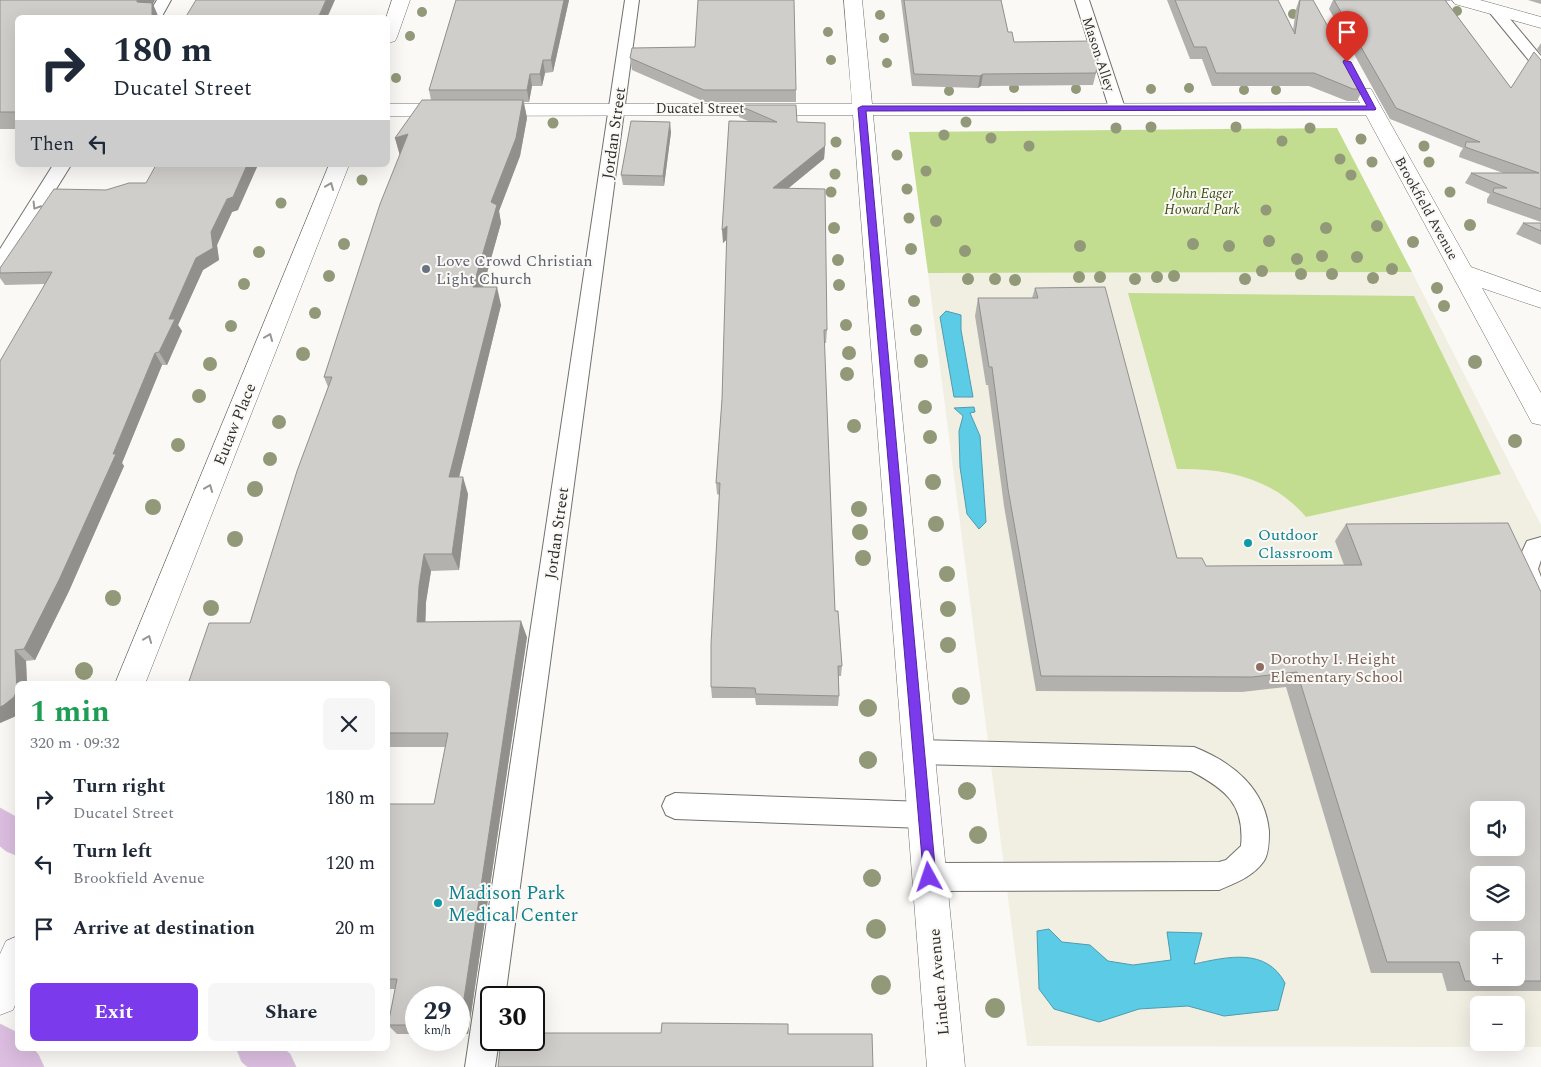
<!DOCTYPE html>
<html lang="en">
<head>
<meta charset="utf-8">
<style>
	:root { --surface:#fff; --page:#f6f6f7; --text:#1f2937; --muted:#747a83; --accent:#7c3aed }
	body { margin:0; font-family:Spectral,serif; background:var(--page); color:var(--text); height:100vh; display:flex; flex-direction:column; font-size:19px; white-space:nowrap }
	* { box-sizing:border-box; margin:0 }
	p { font-size:16px; color:var(--muted) }
	.icon { flex:none; width:28px; height:28px; fill:none; stroke:currentColor; stroke-width:2; stroke-linecap:round; stroke-linejoin:round }
	.map { position:relative; flex:1; overflow:hidden }
	.details { position:absolute; left:15px; top:681px; width:375px; height:370px; display:flex; flex-direction:column; background:var(--surface); border-radius:8px; box-shadow:0 5px 20px #0002 }
	.details>* { flex:none }
	.top-card { position:absolute; left:15px; top:15px; width:375px; height:152px; border-radius:8px; box-shadow:0 5px 20px #0002; background:#fff; color:var(--text); overflow:hidden }
	.controls { position:absolute; left:1470px; top:801px; display:grid; gap:10px }
	.controls a { display:grid; place-items:center; width:55px; height:55px; border-radius:8px; background:var(--surface); box-shadow:0 5px 20px #0002; font-size:25px }
	.speed { position:absolute; left:405px; top:986px; display:flex; gap:10px; font-size:25px; font-weight:700; text-align:center }
	.speed>* { display:grid; place-content:center; width:65px; height:65px; border-radius:50%; background:var(--surface); box-shadow:0 5px 20px #0002; line-height:1 }
	.speed small { font-size:12px; font-weight:400 }
	.speed .limit { border:2px solid #111; border-radius:8px; background:#fff; color:#111 }
	.pin { position:absolute; display:grid; place-items:center; width:42px; height:42px; color:#fff; margin:-51px -21px; border-radius:50% 50% 50% 0; rotate:-45deg; box-shadow:0 0 5px #0007 }
	.pin .icon { rotate:45deg }
	.me { position:absolute; width:55px; margin:-28px; rotate:355deg; stroke-linejoin:round; filter:drop-shadow(0 0 4px #0008) }
	.turn { display:flex; align-items:center; gap:18px; height:105px; padding:0 15px; font-size:22px }
	.turn .icon { width:65px; height:65px; stroke-width:2.5 }
	.turn b { display:block; font-size:35px; line-height:42px }
	.then { display:flex; align-items:center; height:48px; padding:0 15px; background:#0003; gap:10px; font-size:19px }
	.round { display:grid; place-items:center; flex:none; width:52px; height:52px; border-radius:8px; background:var(--page) }
	.summary { display:flex; align-items:center; justify-content:space-between; height:85px; padding:0 15px }
	h1 { font-size:30px; font-weight:700; line-height:38px; color:#1e9e55 }
	.cta { display:flex; gap:10px; margin-top:auto; padding:10px 15px }
	.cta a { flex:1; height:58px; border-radius:8px; background:var(--accent); color:#fff; font-size:20px; font-weight:700; line-height:58px; text-align:center }
	.cta a+a { background:var(--page); color:var(--text) }
	ul { padding:0; list-style:none }
	li { display:flex; align-items:center; gap:15px; height:65px; padding:0 15px }
	li div { flex:1 }
	li b { display:block; font-size:19px }
	li em { font-style:normal }
	.map>svg:first-child { display:block }
</style>
</head>
<body>
<div class="map">
<svg width="1541" height="1067" viewBox="0 0 1541 1067">
	<rect width="100%" height="100%" fill="#faf9f5"/>
	<path fill="#f1eee2" fill-rule="evenodd" d="M1412 272 1541 525V1047L1027 1046 928 273ZM1479 810H1516V848H1479ZM1479 875H1516V912H1479ZM1479 940H1516V978H1479ZM1479 1005H1516V1042H1479Z"/>
	<path fill="#c2dd8f" d="M1337 128 1412 272 928 273 909 132Z
		M1128 293 1414 296 1501 474 1306 517C1273 478 1225 468 1177 469Z"/>
	<path fill="#5ccbe5" stroke="#4f9cae" d="M946 311 961 315V330L973 397H954L940 317Z
		M974 407 975 412 970 413 980 436 986 522 979 529 967 514 960 467 959 431 963 416 954 408Z
		M1049 929 1062 942 1090 945 1108 961 1133 965 1171 960 1167 932 1202 933 1194 964C1227 957 1266 947 1285 983L1278 1010 1224 1016 1188 1006 1139 1009 1099 1022 1054 1009 1039 989 1037 931Z"/>
	<g fill="none" stroke-linecap="round" stroke-linejoin="round">
		<g stroke="#72716d" stroke-width="2">
			<path id="service" d="M157 0H171L161 18H146Z
				M625 0H639L505 998H491V1040H499L495 1067H465Z
				M1075 0H1089L1125 108 1123 111 1117 113 1109 108Z
				M1495 6 1500 7 1541 56V71L1536 69 1490 13 1488 10Z
				M53 165H71L7 268 0 270V249Z
				M1541 537V560L1538 569 1541 577V612L1533 609 1514 569 1527 541Z
				M918 740 1194 747C1232 762 1265 788 1269 831 1269 840 1269 853 1264 861 1253 877 1235 883 1219 890L929 891 919 887 915 877 919 867 929 863 1219 862 1226 860 1241 846C1245 804 1225 789 1191 771L918 764 909 760 905 752 909 744Z
				M675 793 924 802 933 806 937 815 933 824 924 828 675 819 666 815 662 806 666 797Z"/>
		</g>
		<g stroke="#72716d" stroke-width="1">
			<path id="minor" d="M844 0H862L872 104 1360 103 1354 93 1357 89H1371L1471 267 1541 292V308L1482 288 1541 393V425L1532 423 1366 115H873L965 1067H927L853 115 388 116V104H852Z
				M1452 0H1480L1541 17V28L1455 4Z"/>
		</g>
		<g stroke="#72716d" stroke-width="1">
			<path id="tertiary" d="M392 0H410L397 37 395 41 388 43 386 18Z
				M329 165H349L145 684H115Z
				M18 936V998L13 1010 0 1015V954L6 941Z"/>
		</g>
		<g stroke="#d6d5d5" stroke-width="1">
			<path id="primary" d="M0 808 18 818V856L6 851 0 846Z
				M0 1024 18 1033V1049H33L38 1054 44 1067H0Z
				M237 1049H284L290 1054 296 1067H248L242 1062Z"/>
		</g>
		<use href="#service" fill="#fff" fill-rule="evenodd"/>
		<use href="#minor" fill="#fff" fill-rule="evenodd"/>
		<use href="#tertiary" fill="#fff" fill-rule="evenodd"/>
		<use href="#primary" fill="#dcbee0" fill-rule="evenodd"/>
	</g>
	<g fill="#919978">
		<circle cx="1457" cy="11" r="5"/>
		<circle cx="422" cy="12" r="5"/>
		<circle cx="1293" cy="14" r="5"/>
		<circle cx="880" cy="15" r="5"/>
		<circle cx="828" cy="32" r="5"/>
		<circle cx="410" cy="36" r="5"/>
		<circle cx="884" cy="38" r="5"/>
		<circle cx="831" cy="60" r="5"/>
		<circle cx="887" cy="63" r="5"/>
		<circle cx="396" cy="78" r="5"/>
		<circle cx="1014" cy="88" r="5"/>
		<circle cx="1189" cy="88" r="5"/>
		<circle cx="1076" cy="89" r="5"/>
		<circle cx="1151" cy="89" r="5"/>
		<circle cx="1244" cy="90" r="5"/>
		<circle cx="1276" cy="90" r="5"/>
		<circle cx="949" cy="91" r="5"/>
		<circle cx="966" cy="122" r="5.5"/>
		<circle cx="553" cy="123" r="5.5"/>
		<circle cx="1151" cy="127" r="5.5"/>
		<circle cx="1236" cy="127" r="5.5"/>
		<circle cx="1116" cy="128" r="5.5"/>
		<circle cx="1310" cy="128" r="5.5"/>
		<circle cx="944" cy="135" r="5.5"/>
		<circle cx="991" cy="138" r="5.5"/>
		<circle cx="1361" cy="139" r="5.5"/>
		<circle cx="1282" cy="141" r="5.5"/>
		<circle cx="836" cy="142" r="5.5"/>
		<circle cx="1029" cy="146" r="5.5"/>
		<circle cx="1424" cy="146" r="5.5"/>
		<circle cx="897" cy="155" r="5.5"/>
		<circle cx="1340" cy="159" r="5.5"/>
		<circle cx="1372" cy="162" r="5.5"/>
		<circle cx="1429" cy="162" r="5.5"/>
		<circle cx="926" cy="171" r="5.5"/>
		<circle cx="835" cy="174" r="5.5"/>
		<circle cx="1351" cy="175" r="5.5"/>
		<circle cx="362" cy="180" r="5.5"/>
		<circle cx="907" cy="189" r="5.5"/>
		<circle cx="831" cy="192" r="5.5"/>
		<circle cx="1450" cy="192" r="5.5"/>
		<circle cx="281" cy="203" r="5.5"/>
		<circle cx="1266" cy="210" r="5.5"/>
		<circle cx="909" cy="218" r="5.5"/>
		<circle cx="936" cy="221" r="6"/>
		<circle cx="1470" cy="225" r="6"/>
		<circle cx="1377" cy="226" r="6"/>
		<circle cx="834" cy="228" r="6"/>
		<circle cx="1326" cy="228" r="6"/>
		<circle cx="1269" cy="241" r="6"/>
		<circle cx="1413" cy="242" r="6"/>
		<circle cx="344" cy="244" r="6"/>
		<circle cx="1193" cy="244" r="6"/>
		<circle cx="1080" cy="246" r="6"/>
		<circle cx="1229" cy="246" r="6"/>
		<circle cx="911" cy="249" r="6"/>
		<circle cx="965" cy="251" r="6"/>
		<circle cx="259" cy="252" r="6"/>
		<circle cx="1322" cy="256" r="6"/>
		<circle cx="1357" cy="257" r="6"/>
		<circle cx="1297" cy="259" r="6"/>
		<circle cx="838" cy="260" r="6"/>
		<circle cx="1392" cy="269" r="6"/>
		<circle cx="1262" cy="271" r="6"/>
		<circle cx="1301" cy="274" r="6"/>
		<circle cx="1332" cy="274" r="6"/>
		<circle cx="329" cy="276" r="6"/>
		<circle cx="1174" cy="276" r="6"/>
		<circle cx="1079" cy="277" r="6"/>
		<circle cx="1100" cy="277" r="6"/>
		<circle cx="1157" cy="277" r="6"/>
		<circle cx="1373" cy="278" r="6"/>
		<circle cx="968" cy="279" r="6"/>
		<circle cx="995" cy="279" r="6"/>
		<circle cx="1135" cy="279" r="6"/>
		<circle cx="1245" cy="279" r="6"/>
		<circle cx="1015" cy="280" r="6"/>
		<circle cx="244" cy="284" r="6"/>
		<circle cx="839" cy="285" r="6"/>
		<circle cx="1437" cy="288" r="6"/>
		<circle cx="914" cy="301" r="6"/>
		<circle cx="1444" cy="306" r="6"/>
		<circle cx="315" cy="313" r="6"/>
		<circle cx="846" cy="325" r="6"/>
		<circle cx="231" cy="326" r="6"/>
		<circle cx="916" cy="330" r="6"/>
		<circle cx="849" cy="353" r="7"/>
		<circle cx="303" cy="354" r="7"/>
		<circle cx="921" cy="361" r="7"/>
		<circle cx="1475" cy="362" r="7"/>
		<circle cx="210" cy="364" r="7"/>
		<circle cx="847" cy="374" r="7"/>
		<circle cx="199" cy="396" r="7"/>
		<circle cx="925" cy="407" r="7"/>
		<circle cx="279" cy="422" r="7"/>
		<circle cx="854" cy="426" r="7"/>
		<circle cx="930" cy="437" r="7"/>
		<circle cx="1515" cy="441" r="7"/>
		<circle cx="178" cy="445" r="7"/>
		<circle cx="270" cy="459" r="7"/>
		<circle cx="933" cy="482" r="8"/>
		<circle cx="255" cy="489" r="8"/>
		<circle cx="153" cy="507" r="8"/>
		<circle cx="859" cy="509" r="8"/>
		<circle cx="936" cy="524" r="8"/>
		<circle cx="860" cy="532" r="8"/>
		<circle cx="235" cy="539" r="8"/>
		<circle cx="863" cy="558" r="8"/>
		<circle cx="947" cy="574" r="8"/>
		<circle cx="113" cy="598" r="8"/>
		<circle cx="211" cy="608" r="8"/>
		<circle cx="948" cy="609" r="8"/>
		<circle cx="948" cy="645" r="8"/>
		<circle cx="84" cy="671" r="9"/>
		<circle cx="961" cy="696" r="9"/>
		<circle cx="868" cy="708" r="9"/>
		<circle cx="868" cy="760" r="9"/>
		<circle cx="967" cy="791" r="9"/>
		<circle cx="978" cy="835" r="9"/>
		<circle cx="872" cy="878" r="9"/>
		<circle cx="876" cy="929" r="10"/>
		<circle cx="881" cy="985" r="10"/>
		<circle cx="995" cy="1008" r="10"/>
	</g>
	<path fill="#b3b1ae" d="M0 0 18 18V129H0Z
		M456 0H569L553 72 545 73 542 86H532L529 102H524L527 118 520 156 499 211 501 223 483 287 501 305 459 477 468 494 459 570 431 571 426 602 425 622 527 637 468 1034H459V998H416V1034H397L388 1025 395 989H388V804H434L445 747H388V684L250 623 328 387 324 377 400 155 395 138 431 100 429 90Z
		M901 0H1001L1008 32 1014 42 1096 73 1093 85 981 86 978 88 912 86Z
		M1167 0H1278L1293 30 1296 9 1299 0H1313L1363 89 1357 101H1347L1309 86H1212L1202 59H1190Z
		M1333 0H1451L1450 1H1446L1511 88 1541 60V222L1487 203V199L1490 194 1465 183 1471 173H1503L1459 157 1460 153 1463 148 1390 119 1329 9Z
		M1528 0H1541V4Z
		M1541 43V54L1537 49Z
		M630 58 796 90V102H705L632 70Z
		M738 105 797 122 825 146 824 159 788 188 827 330 826 343H824L835 611 842 666 841 676H839V696L838 706 756 705 755 698H712L711 687 719 495 717 494 716 483 722 399 727 239 723 243 748 121 739 117Z
		M671 132 664 186 623 185 621 175Z
		M146 183 238 210 232 212 217 245 219 260 203 270 178 325 182 331 167 365H162L122 463 124 466 69 591 35 660 26 661 27 684H18V714L16 716 0 723 44 284 5 285 0 278V268L106 190Z
		M1523 223H1541V245L1516 234Z
		M1035 288 1177 558 1206 566 1344 565 1335 541 1346 524 1541 592V991H1447L1442 973H1371L1286 687 1242 692 1036 691 1004 506 988 385H986L975 316 978 298H1032Z"/>
	<path fill="#92908d" d="M137 0H155L153 4 159 18H152L137 2Z
		M326 0H335L327 18H318Z
		M564 0H569L553 72 551 60Z
		M543 60 545 73 542 86 540 74Z
		M530 74 532 86 529 102 527 90Z
		M983 74 981 86 978 88 980 76Z
		M523 100 527 118 520 156 499 211 501 223 478 305 473 287 491 202Z
		M670 122 671 132 664 186 663 176Z
		M408 134 400 156 395 138Z
		M825 146 824 159 773 201V188Z
		M247 165H258L238 210 232 212 217 245 219 260 203 270 178 325 182 331 167 365 159 352 169 319 196 258 211 232 227 199Z
		M727 226 728 238 723 243 722 230Z
		M497 287 501 305 455 494 449 477Z
		M155 353 162 365 122 463 124 466 69 591 35 660 24 649 113 454Z
		M463 477 468 494 459 570 452 554Z
		M424 554 431 571 426 602 425 638 417 622 419 586Z
		M521 621 527 637 468 1034 460 1025Z
		M15 650 26 661 27 684H18V714L16 716 0 723V707Z"/>
	<path fill="#d0ceca" stroke="#92908d" fill-rule="evenodd" d="M0 0H137V2L152 3V18H18V112H0Z
		M196 0H326L318 18H185Z
		M456 0H564L551 60H543L540 74H530L527 90H429Z
		M698 0H794L796 90H704L630 58 632 48 695 47Z
		M904 0H1001L1008 32H1012L1014 42 1093 41 1098 59 1096 73 983 74 980 76 914 74Z
		M1175 0H1278L1295 34 1300 0H1313L1363 89H1353L1314 73H1216L1206 47H1194Z
		M1334 0H1445L1511 88 1534 52 1541 60V209L1493 192 1494 188H1507L1471 173H1539L1465 147 1466 142H1480L1396 108Z
		M422 100H523L516 138 491 202 497 205 473 287H497L449 477H463L452 554H424L419 586 417 622 521 621 460 1025H459V998H416V1025H388L397 979H388V804H434L448 733H388V684H188L209 623H250L297 471 332 377H324L380 204 408 134 395 138Z
		M738 105H796L797 122 825 123V146L773 188 825 189 827 330H824L835 611H838L842 666H838L839 696 756 694 755 688 711 687V644L720 483H716L722 399 727 226 722 230 729 121 777 122Z
		M631 121 670 122 663 176 621 175Z
		M156 165H247L233 197 227 199 211 232 213 248 196 258 169 319H175L159 352 155 353 113 454H116L59 580 24 649 15 650 17 690 14 697 4 705 0 707V361L52 272 0 273V268L54 189 106 190 129 183H146Z
		M1523 223H1541V231Z
		M1105 287 1177 558H1202L1206 566 1362 565 1346 524 1508 523 1541 592V981H1465L1459 962H1387L1297 672 1252 677 1041 676 1008 489 992 367H989L978 298H1038L1035 288ZM1479 810H1516V848H1479ZM1479 875H1516V912H1479ZM1479 940H1516V978H1479Z
		M662 1023 788 1024V1034H872L873 1067H498L501 1040H534V1033H661Z"/>
	<defs><path id="oneway-chevron" d="M-2-3.5L2.5 0L-2 3.5" fill="none" stroke-width="1.6" stroke-linecap="round" stroke-linejoin="round" transform="scale(1.25)"/></defs>
	<g stroke="#989796">
		<use href="#oneway-chevron" transform="translate(330 186) rotate(-68)"/>
		<use href="#oneway-chevron" transform="translate(36 206) rotate(122)"/>
		<use href="#oneway-chevron" transform="translate(269 337) rotate(-68)"/>
		<use href="#oneway-chevron" transform="translate(209 488) rotate(-68)"/>
		<use href="#oneway-chevron" transform="translate(148 639) rotate(-68)"/>
	</g>
	<path fill="#7c3aed" stroke="#51269a" d="M1344 60 1351 62 1376 109 1375 110 866 111 936 877 934 882 929 884 924 882 858 108 862 106H1367L1343 62Z"/>
	<circle fill="#6b7280" stroke="#faf9f5" stroke-width="2" cx="426" cy="269" r="5"/>
	<g fill="#0f9aa8" stroke="#faf9f5" stroke-width="2">
		<circle cx="1248" cy="543" r="5"/>
		<circle cx="438" cy="903" r="5"/>
	</g>
	<circle fill="#8d6e63" stroke="#faf9f5" stroke-width="2" cx="1260" cy="667" r="5"/>
	<g text-anchor="middle" stroke-width="4" stroke-linejoin="round" paint-order="stroke">
		<g font-size="14" fill="#302f2e" stroke="#faf9f5">
			<text transform="translate(1099 54) rotate(72)" y="5">Mason Alley</text>
			<text x="700" y="113">Ducatel Street</text>
			<text transform="translate(1427 208) rotate(61)" y="5">Brookfield Avenue</text>
		</g>
		<g font-size="14" font-style="italic" fill="#3b4b12" stroke="#faf9f5">
			<text x="1202" y="198">John Eager<tspan x="1202" dy="16">Howard Park</tspan></text>
		</g>
		<g font-size="16" fill="#302f2e" stroke="#faf9f5">
			<text transform="translate(613 133) rotate(-82)" y="6">Jordan Street</text>
			<text transform="translate(234 424) rotate(-68)" y="6">Eutaw Place</text>
			<text transform="translate(556 533) rotate(-82)" y="6">Jordan Street</text>
			<text transform="translate(938 982) rotate(-95)" y="6">Linden Avenue</text>
		</g>
		<g font-size="16" fill="#5b616d" stroke="#faf9f5" text-anchor="start">
			<text x="436" y="266">Love Crowd Christian<tspan x="436" dy="18">Light Church</tspan></text>
		</g>
		<g font-size="16" fill="#0d838f" stroke="#faf9f5" text-anchor="start">
			<text x="1258" y="540">Outdoor<tspan x="1258" dy="18">Classroom</tspan></text>
		</g>
		<g font-size="16" fill="#785e54" stroke="#faf9f5" text-anchor="start">
			<text x="1270" y="664">Dorothy I. Height<tspan x="1270" dy="18">Elementary School</tspan></text>
		</g>
		<g font-size="19" fill="#0d838f" stroke="#faf9f5" text-anchor="start">
			<text x="448" y="899">Madison Park<tspan x="448" dy="22">Medical Center</tspan></text>
		</g>
	</g>
</svg>
<div class="controls">
<a><svg class="icon" aria-label="sound" viewBox="0 0 24 24"><path d="M4 9h4l5-4v14l-5-4H4zM17 9q2 3 0 6"/></svg></a>
<a><svg class="icon" aria-label="layers" viewBox="0 0 24 24"><path d="M12 4l9 5-9 5-9-5zM3 14l9 5 9-5"/></svg></a>
<a>+</a>
<a>−</a>
</div>
<div class="speed"><div>29<small>km/h</small></div><div class="limit">30</div></div>
<div class="pin" style="left:1347px;top:62px;background:#d93025"><svg class="icon" aria-label="arrive" viewBox="0 0 24 24"><path d="M6 21V4h12l-3 4 3 4H6"/></svg></div>
<svg class="me" style="left:929px;top:877px" viewBox="-20 -20 40 40"><path d="M0-17L14 15 0 8-14 15z" fill="#7c3aed" stroke="#fff" stroke-width="4"/></svg>
<div class="top-card">
<div class="turn"><svg class="icon" aria-label="right" viewBox="0 0 24 24"><path d="M7 20v-9h11M14 6l5 5-5 5"/></svg><div><b>180 m</b>Ducatel Street</div></div>
<div class="then">Then<svg class="icon" aria-label="left" viewBox="0 0 24 24"><path d="M17 20v-9H6M10 6l-5 5 5 5"/></svg></div>
</div>
<section class="details">
<div class="summary"><div><h1>1 min</h1><p>320 m · 09:32</p></div><a class="round"><svg class="icon" aria-label="close" viewBox="0 0 24 24"><path d="M6 6l12 12M18 6L6 18"/></svg></a></div>
<ul>
<li><svg class="icon" aria-label="right" viewBox="0 0 24 24"><path d="M7 20v-9h11M14 6l5 5-5 5"/></svg><div><b>Turn right</b><p>Ducatel Street</p></div><em>180 m</em></li>
<li><svg class="icon" aria-label="left" viewBox="0 0 24 24"><path d="M17 20v-9H6M10 6l-5 5 5 5"/></svg><div><b>Turn left</b><p>Brookfield Avenue</p></div><em>120 m</em></li>
<li><svg class="icon" aria-label="arrive" viewBox="0 0 24 24"><path d="M6 21V4h12l-3 4 3 4H6"/></svg><div><b>Arrive at destination</b></div><em>20 m</em></li>
</ul>
<div class="cta"><a>Exit</a><a>Share</a></div>
</section>
</div>
</body>
</html>
